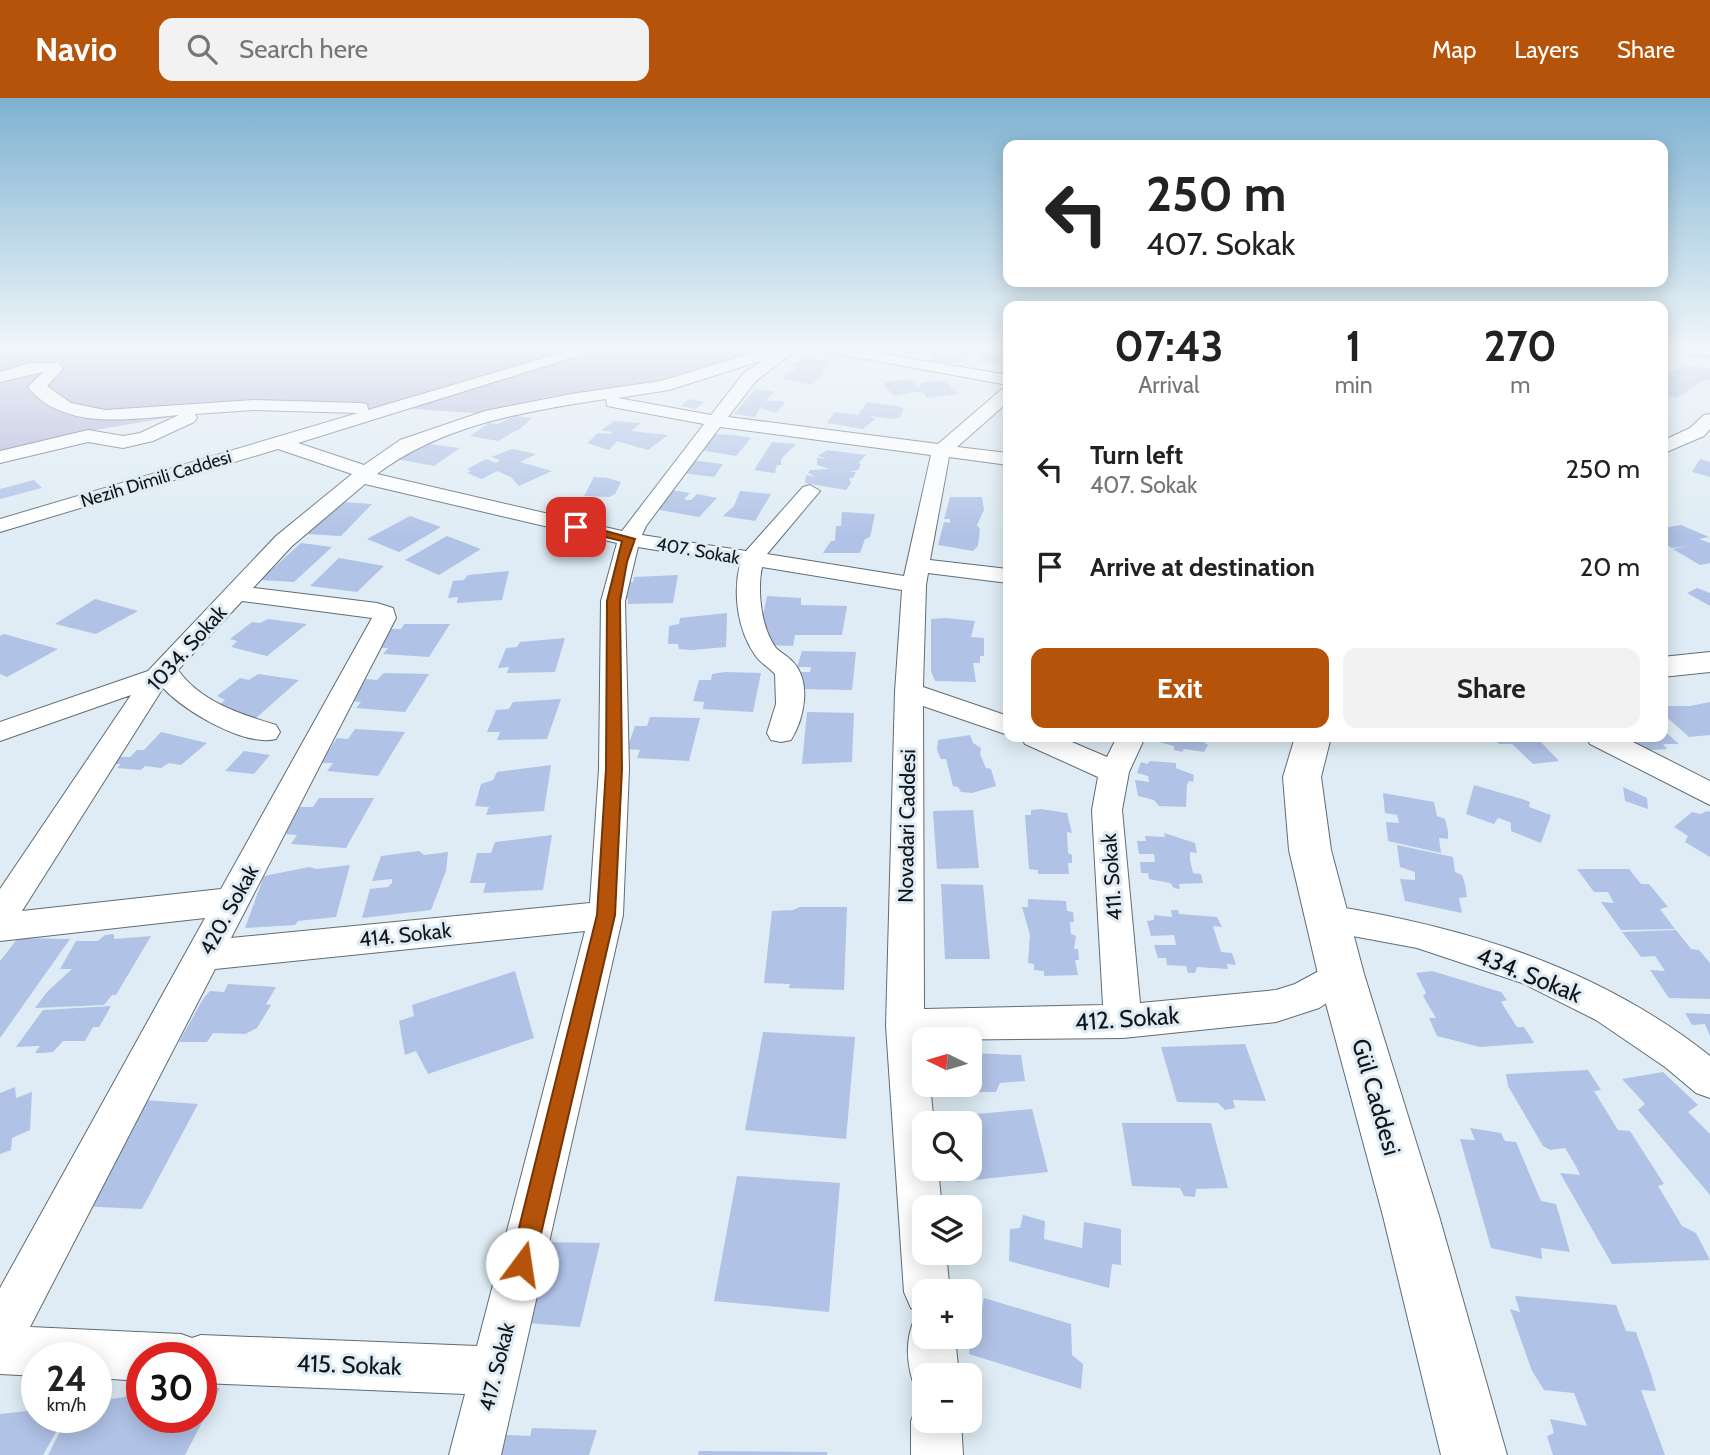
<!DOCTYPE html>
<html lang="en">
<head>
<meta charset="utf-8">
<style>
	:root { --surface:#fff; --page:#f2f2f2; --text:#222; --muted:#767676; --accent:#b45309 }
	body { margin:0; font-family:Cabin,sans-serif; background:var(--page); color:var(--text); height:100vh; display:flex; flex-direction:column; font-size:26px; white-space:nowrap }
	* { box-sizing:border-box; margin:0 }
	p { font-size:23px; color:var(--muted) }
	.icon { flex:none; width:38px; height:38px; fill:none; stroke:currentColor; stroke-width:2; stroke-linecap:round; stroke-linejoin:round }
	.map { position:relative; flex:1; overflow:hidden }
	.sheet { position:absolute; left:1003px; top:203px; width:665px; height:441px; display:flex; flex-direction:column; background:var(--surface); border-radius:14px; box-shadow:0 4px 18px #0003 }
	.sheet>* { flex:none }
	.hud { position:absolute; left:1003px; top:42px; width:665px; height:147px; border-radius:14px; box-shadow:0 4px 18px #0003; background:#fff; color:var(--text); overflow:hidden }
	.needle { width:46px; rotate:275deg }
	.buttons { position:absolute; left:912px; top:929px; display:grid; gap:14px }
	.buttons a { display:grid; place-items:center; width:70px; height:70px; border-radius:14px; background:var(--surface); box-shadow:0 4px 18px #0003; font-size:35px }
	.speed { position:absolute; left:21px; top:1244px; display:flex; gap:14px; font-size:35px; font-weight:700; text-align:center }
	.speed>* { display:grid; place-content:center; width:91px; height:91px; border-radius:50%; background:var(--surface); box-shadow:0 4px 18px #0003; line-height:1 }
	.speed small { font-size:18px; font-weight:400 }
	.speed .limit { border:10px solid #d22; background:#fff; color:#111 }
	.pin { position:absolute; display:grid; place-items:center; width:60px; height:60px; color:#fff; margin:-30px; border-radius:14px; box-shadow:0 4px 10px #0006 }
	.me { position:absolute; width:77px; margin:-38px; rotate:14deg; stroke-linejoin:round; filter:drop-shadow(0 0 5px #0008) }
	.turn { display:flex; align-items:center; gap:24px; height:147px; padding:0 28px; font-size:32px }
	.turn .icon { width:91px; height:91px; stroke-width:2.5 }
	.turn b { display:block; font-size:49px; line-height:60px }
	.eta { display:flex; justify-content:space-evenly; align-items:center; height:119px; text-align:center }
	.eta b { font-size:42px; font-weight:800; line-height:49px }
	.button { display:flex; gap:14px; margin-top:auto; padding:14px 28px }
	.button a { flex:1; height:80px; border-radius:14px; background:var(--accent); color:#fff; font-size:28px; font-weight:800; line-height:80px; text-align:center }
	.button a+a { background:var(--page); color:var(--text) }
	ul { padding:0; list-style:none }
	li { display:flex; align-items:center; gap:21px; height:98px; padding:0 28px }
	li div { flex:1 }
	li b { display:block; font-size:26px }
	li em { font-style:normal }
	header { display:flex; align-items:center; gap:42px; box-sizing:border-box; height:98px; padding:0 35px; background:var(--accent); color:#fff }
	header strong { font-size:33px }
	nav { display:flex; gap:38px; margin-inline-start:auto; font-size:24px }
	.search { width:490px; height:63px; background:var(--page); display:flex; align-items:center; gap:18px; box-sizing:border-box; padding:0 24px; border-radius:14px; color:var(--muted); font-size:26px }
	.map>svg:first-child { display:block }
</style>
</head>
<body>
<header>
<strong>Navio</strong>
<div class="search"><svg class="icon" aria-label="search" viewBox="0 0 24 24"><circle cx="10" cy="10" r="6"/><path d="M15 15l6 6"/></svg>Search here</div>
<nav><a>Map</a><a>Layers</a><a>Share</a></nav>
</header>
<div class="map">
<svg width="1710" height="1357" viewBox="0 0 1710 1357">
	<rect width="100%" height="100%" fill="#dfecf5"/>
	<path fill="#b4b3d9" d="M0 248H781L657 283 553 298 488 316 414 311 277 310 196 315 89 333 0 354Z"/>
	<path fill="#b0c2e6" d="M985 250 1005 252 1007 265H979L978 251Z
		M955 252 967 264 937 266 930 258 932 257 930 255 936 253Z
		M805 259 834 263 820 274 825 275 812 287 783 281 785 276 799 270 792 268 793 266Z
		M1685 266 1710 271V282L1701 284 1677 300 1662 296V280L1669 276 1679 278 1670 275Z
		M910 281 920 290V286L925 284 945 283 959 296 927 300 924 295 912 294 895 298 885 289V284Z
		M755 291 775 293 765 303H783L784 306 776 315 760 310 755 319 734 316Z
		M689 301 704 304 696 311 681 308Z
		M867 304 902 309 904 312 900 319 894 321 871 318 875 321 863 331 827 325 835 314 858 317Z
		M515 318 532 320 521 330 498 343 470 338 489 325 498 326Z
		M614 323 641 325 631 333 668 337 648 352 617 343 609 352 587 345 598 335 611 336 612 334 601 332Z
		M716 336 734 337 751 340 736 358 700 352Z
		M772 344 796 346 781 361V367H777L775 375 754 372Z
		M421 345 460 350 434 368 391 360Z
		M512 351 536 356 520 364 552 373 519 388 511 379 497 373 482 381 467 375 471 373 467 371 486 361 496 365 500 362 491 359Z
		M827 352 866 357 858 365 861 366 858 372 849 374H856L853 380H849L851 385 846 392 805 385 806 377 816 379 808 375 810 372 829 371 817 367V360L827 361 818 358Z
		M1700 361 1710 364V379L1692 374Z
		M691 362 723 366 714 379 682 375Z
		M594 379 608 380 621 384 615 396 609 399 584 398Z
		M34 382 42 390 0 401V391Z
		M671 392 690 395 684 401 687 402H691L697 396 717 400 699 419 654 411Z
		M740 393 771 396 755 423 723 418 734 408Z
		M950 399H982L984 412 977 427 980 431 978 448 973 453 938 447 944 424 950 425V421H944Z
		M342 404 372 406 341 438 307 436Z
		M842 414 875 416 870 439 865 441 860 455H823L831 443H835L836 428H841Z
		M410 418 441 429 399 454 367 441Z
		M1681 427 1709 439 1699 441 1710 445V465L1700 467 1673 451 1687 448 1672 450 1662 444V430Z
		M447 438 481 451 439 477 405 462Z
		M301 445 332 449 294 484 260 482Z
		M339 460 384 468 357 494 310 488Z
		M509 473 502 502 457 505 458 499 448 500 453 483 464 482 468 477Z
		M678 477 673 505 628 506V501H618L623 484H633L634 479Z
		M1697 490 1710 495V508L1687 495Z
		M767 498 801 500V507L847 508 842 537H795L793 548 769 547 762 522Z
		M95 501 138 513 96 536 55 526Z
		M727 515 726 549 692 552 679 551 678 546H668L669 528 679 526 680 520Z
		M946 520 975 523 971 539 984 540V558H980V565H973L976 584 935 583 931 573V521Z
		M268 521 307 526 267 558 231 549 237 543 230 541 252 524 260 525Z
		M404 526H450L429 559 383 556 388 550H377L391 531H401Z
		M4 536 58 551 7 579 0 576V538Z
		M565 540 555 574 507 575 509 569 498 570 506 550 517 549 520 544Z
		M802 553 856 554 852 592 794 591 796 574H810L811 569H797Z
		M725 574 761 575 753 614 703 611 704 604 693 603 699 582H711L712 576Z
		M384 575 429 576 405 614 356 610 361 604 350 603 366 581 377 582Z
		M258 576 299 582 256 620 225 613 218 608 225 602 217 598 240 580 249 582Z
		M561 601 547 641 497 642 500 634H487L496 612 509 611 513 604Z
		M1710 604V637L1689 639 1662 615V608H1690Z
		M807 614 854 615 852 664 802 666Z
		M650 619 700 620 689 663 637 660 640 652 627 651 635 628H647Z
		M355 631 405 634 378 678 327 673 333 665H321L337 640 348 641Z
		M1662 631 1679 646H1663L1667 651 1653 652 1630 650 1612 639H1662Z
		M161 634 207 645 181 667 169 665 161 670 145 668 141 672 117 670 121 666H113L120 659H130L137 652H144Z
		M970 637 973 645 981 650 980 656 986 670 991 671 996 688 972 695 961 694 958 689 953 688 946 661H941L937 652 938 642Z
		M1151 639H1205L1203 644 1208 647 1204 654 1184 651 1182 654 1174 652V648L1151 642Z
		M1494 639H1544L1538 641 1559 663 1533 666 1512 646H1499Z
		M244 653 270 657 254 676 225 673Z
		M1150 663 1176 665V670L1194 677 1193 684 1189 683 1187 687 1186 709 1159 708 1154 702 1138 698 1135 682 1149 684 1148 678 1137 675 1141 664 1147 666Z
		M551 667 544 713 486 717 489 709 475 708 481 686 493 682 497 674Z
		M1474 687 1522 701 1530 704 1529 709 1551 717 1541 745 1511 733V725L1507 723 1498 720 1494 726 1466 716Z
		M1623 689 1647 700 1648 711 1625 703Z
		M1383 695 1434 704 1437 718 1445 721 1448 734V741L1439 740 1441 755 1388 743 1386 724 1399 725 1397 717 1385 715Z
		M319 700H374L346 750 291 746 297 737 283 736 300 709H313Z
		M1041 711 1067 715 1072 735 1067 734 1068 755 1072 757V765H1068L1069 776H1038V772L1029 771 1025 717H1031V712Z
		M973 712 979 770 937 771 933 713Z
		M1708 713 1710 714V759L1685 744 1688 738 1674 729 1692 714 1700 716Z
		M1164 735 1195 745 1197 755 1190 754V762L1193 775 1201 776 1203 785 1179 786 1180 791 1174 790 1170 785 1149 781 1148 775H1141L1140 764H1155L1154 756H1139L1137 743H1146L1145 738 1165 739Z
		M552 737 543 792 483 795 486 785H470L477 755H491L495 744Z
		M1397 747 1453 759 1455 774 1462 777 1465 786 1467 799 1459 800 1462 815 1405 803 1400 781 1415 782V774L1400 769Z
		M419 753 424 757 448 754 446 773 431 812 362 820 370 791 388 789 392 785V781L372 783 381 758Z
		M350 767 336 819 298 823 295 827 245 830 264 778 309 769 317 771Z
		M1577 771H1629L1641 786H1649L1668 809 1660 811 1675 831 1621 832 1601 804 1614 805 1608 794H1594Z
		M941 786 983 787 990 861H945Z
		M1028 801 1066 803 1067 813 1073 814 1074 824H1070L1071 836 1076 838 1074 851H1078L1079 862H1075L1078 877 1044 878V873L1034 872V866L1028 865 1030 837 1022 809H1028Z
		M800 809H847L844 892 789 890 790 886 764 885 772 813 793 812Z
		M1171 812H1178L1179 816 1217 819 1222 829 1213 828 1221 854 1232 855 1236 867 1227 866 1228 871 1197 869 1195 875H1188L1186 868 1167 867 1166 860H1158L1154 847H1176L1174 837 1151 838 1147 823 1154 822V817L1172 819Z
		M1676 832 1691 851 1699 852 1710 865V901L1669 900 1650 872 1665 873 1655 858 1641 859 1622 834Z
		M114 836V841L151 838 116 897H112L104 907 35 910 47 894 72 871H60L76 843H98L105 837Z
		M18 840 70 841 0 940V863Z
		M515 873 534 940 428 976 416 953 405 957 399 923 414 918 412 907Z
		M1432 873 1501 894 1507 902 1501 904 1517 929H1524L1534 945 1480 949 1437 938 1429 920H1436L1423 898 1426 895 1416 875Z
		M228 886 276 889 266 906 271 907 257 930 245 936 213 935 207 944H179L203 901 210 893 224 894Z
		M111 908 102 924 99 929H93L85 943H63L53 954 42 955H35L40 948 16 949 43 912Z
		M1685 915 1710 916V938L1705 926 1692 927Z
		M763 934 855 939 846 1041 745 1032Z
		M1245 946 1266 1003 1233 1002 1235 1010 1225 1012 1218 1005 1177 1004 1161 949Z
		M970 955 1021 957 1025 983 1000 985 996 994H974L973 989 942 991 941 987H970Z
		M1588 972 1601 992 1594 993 1618 1032 1630 1033 1664 1086 1658 1088 1682 1128 1696 1135 1710 1162 1612 1166 1560 1075 1580 1077 1577 1070 1565 1050 1550 1052 1543 1048 1508 988 1506 976Z
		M1663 974 1698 1007 1688 1014 1710 1036V1097L1638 1012 1645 1006 1622 981Z
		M15 989 16 1000 32 994 30 1032 12 1040 11 1052 0 1056V995Z
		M145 1002 198 1006 142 1111 78 1108Z
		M1032 1011 1048 1074 956 1084 954 1071H970V1026H945L944 1019Z
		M1122 1025H1211L1228 1090 1196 1091 1195 1099 1184 1098 1180 1090 1132 1088Z
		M1470 1030 1501 1035 1505 1043 1516 1044 1541 1103 1556 1106 1570 1154 1541 1150 1542 1161 1491 1150 1460 1041 1475 1042Z
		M737 1078 840 1085 829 1214 714 1203Z
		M1023 1117 1045 1123 1044 1141 1082 1150 1084 1124 1121 1131V1167L1112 1166 1109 1190 1009 1163 1010 1131 1020 1130Z
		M537 1144 600 1145 580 1229 513 1224Z
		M1515 1198 1616 1207 1626 1233 1636 1234 1651 1276 1656 1293 1641 1292 1665 1357H1553L1547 1338 1554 1335 1550 1321 1587 1328 1574 1295 1544 1292 1532 1273 1510 1211 1520 1214Z
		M984 1200 1071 1226 1072 1257 1083 1266 1081 1291 969 1256 970 1231 978 1232Z
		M132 1286H142L139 1309H142V1320H201V1291L220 1290 185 1357H48L67 1320H96V1308H107L111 1301 125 1299Z
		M37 1312V1320H64L43 1357H0V1316Z
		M532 1330 597 1332 589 1357H485L490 1336 530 1338Z
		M699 1353 827 1354V1357H698Z"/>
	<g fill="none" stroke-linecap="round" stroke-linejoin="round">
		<g stroke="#616c74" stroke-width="2">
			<path id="street" d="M584 248H610L298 345 364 367 400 342 485 313 571 296 661 283 772 249 837 248 1008 277V287L800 249 755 284 728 319 938 346 1002 291 1008 290V304L957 349 1008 355V367L949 359 930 462 1008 471V485L928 475 926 487 923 589 1008 618V637L923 608 924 911 1103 907 1092 712 1098 679 1025 646 1021 639H1060L1107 659 1117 639H1145L1129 674 1122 712 1140 905 1276 892 1295 886 1341 861 1354 865 1359 876 1354 887 1319 910 1276 924 1123 940 924 942V987H930L934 1026H924V1071H938L942 1110H924V1155H946L950 1194H924V1216L911 1210 904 1194 886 928 895 594 902 492 762 469C757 493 761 530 776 550 781 555 788 558 793 564 812 584 804 621 791 642L781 644 771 642 767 635 776 606 775 576C769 569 760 565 755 557 737 531 733 495 740 466L638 449 625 503 629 671 623 817 501 1357H449L465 1296 201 1285V1260H142V1283L96 1280V1260H37V1278L0 1276V1190L205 820 0 843V791L131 597 0 643V624L148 573 276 438 352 376 278 351 0 434V421L358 315 254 312 195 316 197 320 194 324 153 343 123 350 88 344 0 365V353L88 332 123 338 140 335 179 317C130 321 63 333 28 289L43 274 0 284V274L30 265H59L63 271 47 288 71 305 105 312 254 302 361 305 367 306 368 312ZM763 262 743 276 711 317 618 300 669 292ZM606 301 607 308 704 326 622 433 377 376C442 327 526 313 606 301ZM720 329 931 357 904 478 767 456 820 393 810 387 803 389 746 453 642 437 646 428ZM365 386 617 445 601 503 599 671 590 805 231 840 396 520 393 510 377 505 253 490 292 448ZM242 503 372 520 221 791 22 813 163 590C185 613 244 649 276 641L280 634 276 627C240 616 201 604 178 572ZM585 833 477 1248 201 1237 192 1240 181 1236 30 1229 215 871Z
				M1710 248V258L1685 257 1677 252 1681 248Z
				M1710 316V331L1704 338 1662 356V343L1690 330 1704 317Z
				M1586 639H1623L1710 683V707L1590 646Z
				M1327 807C1466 829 1598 869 1710 958V1000L1696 995 1665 969 1596 922 1522 885 1417 850 1315 831 1310 821 1315 811Z
				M924 1218V1239H955L959 1278H924V1298L917 1295C907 1271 904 1246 914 1222Z
				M924 1303V1323H961L963 1357H911V1323L918 1305Z"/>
		</g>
		<g stroke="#616c74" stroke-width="2">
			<path id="secondary" d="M1710 554V574L1662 579V559Z
				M1295 639H1331L1321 679 1331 752 1364 876 1439 1118 1507 1357H1441L1383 1118 1318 876 1289 752 1283 679Z"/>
		</g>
		<use href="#street" fill="#fff" fill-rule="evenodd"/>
		<use href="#secondary" fill="#fff" fill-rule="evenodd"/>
	</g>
	<linearGradient id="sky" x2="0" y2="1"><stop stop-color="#7db2d1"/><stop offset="0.57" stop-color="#f1f6fa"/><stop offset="1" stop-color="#f1f6fa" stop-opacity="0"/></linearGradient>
	<rect width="1710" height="438" fill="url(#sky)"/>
	<path fill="#b45309" stroke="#753606" stroke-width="2" d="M576 425 635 441 627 464 620 503 622 671 615 817 534 1166 531 1174 522 1178 514 1174 510 1166 597 817 606 671 607 503 622 443 571 431 570 429Z"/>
	<g text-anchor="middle" stroke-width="6" stroke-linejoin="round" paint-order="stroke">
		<g font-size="18" fill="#111518" stroke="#dfecf5">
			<text transform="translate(156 381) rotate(-17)" y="6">Nezih Dimili Caddesi</text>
			<text transform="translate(698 453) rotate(10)" y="6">407. Sokak</text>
		</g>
		<g font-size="21" fill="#111518" stroke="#dfecf5">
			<text transform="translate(187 550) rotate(-48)" y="7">1034. Sokak</text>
			<text transform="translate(907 728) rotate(-89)" y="7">Novadari Caddesi</text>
			<text transform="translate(1112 779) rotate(-94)" y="7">411. Sokak</text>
			<text transform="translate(229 812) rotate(-61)" y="7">420. Sokak</text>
			<text transform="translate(405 837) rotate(-6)" y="7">414. Sokak</text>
			<text transform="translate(497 1269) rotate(-76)" y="7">417. Sokak</text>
		</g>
		<g font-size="24" fill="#111518" stroke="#dfecf5">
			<text transform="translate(1529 877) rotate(22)" y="8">434. Sokak</text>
			<text transform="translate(1127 921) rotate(-4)" y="8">412. Sokak</text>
			<text transform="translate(1376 999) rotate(74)" y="8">Gül Caddesi</text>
			<text transform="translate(349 1267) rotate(2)" y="8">415. Sokak</text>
		</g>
	</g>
</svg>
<div class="buttons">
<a><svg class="needle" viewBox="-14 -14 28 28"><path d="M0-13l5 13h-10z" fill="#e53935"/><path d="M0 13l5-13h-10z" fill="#767676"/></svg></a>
<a><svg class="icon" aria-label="search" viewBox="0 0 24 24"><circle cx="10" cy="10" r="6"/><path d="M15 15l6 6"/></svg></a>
<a><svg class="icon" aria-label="layers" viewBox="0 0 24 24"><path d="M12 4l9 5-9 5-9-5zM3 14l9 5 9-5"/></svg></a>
<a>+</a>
<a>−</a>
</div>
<div class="speed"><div>24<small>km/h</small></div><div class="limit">30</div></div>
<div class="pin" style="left:576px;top:429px;background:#d93025"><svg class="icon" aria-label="arrive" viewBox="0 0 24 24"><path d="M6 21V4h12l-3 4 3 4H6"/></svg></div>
<svg class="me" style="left:522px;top:1166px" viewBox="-20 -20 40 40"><circle r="19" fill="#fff"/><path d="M0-13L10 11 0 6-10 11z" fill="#b45309"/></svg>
<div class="hud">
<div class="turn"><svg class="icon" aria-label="left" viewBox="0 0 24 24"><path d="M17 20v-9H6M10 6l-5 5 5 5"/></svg><div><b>250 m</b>407. Sokak</div></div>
</div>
<section class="sheet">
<div class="eta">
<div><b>07:43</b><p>Arrival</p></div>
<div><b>1</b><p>min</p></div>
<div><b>270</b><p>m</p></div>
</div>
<ul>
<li><svg class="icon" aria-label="left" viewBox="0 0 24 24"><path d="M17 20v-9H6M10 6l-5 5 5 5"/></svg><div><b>Turn left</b><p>407. Sokak</p></div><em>250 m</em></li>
<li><svg class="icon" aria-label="arrive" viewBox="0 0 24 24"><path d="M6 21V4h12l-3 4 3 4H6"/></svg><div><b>Arrive at destination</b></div><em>20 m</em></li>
</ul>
<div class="button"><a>Exit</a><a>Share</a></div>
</section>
</div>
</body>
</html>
